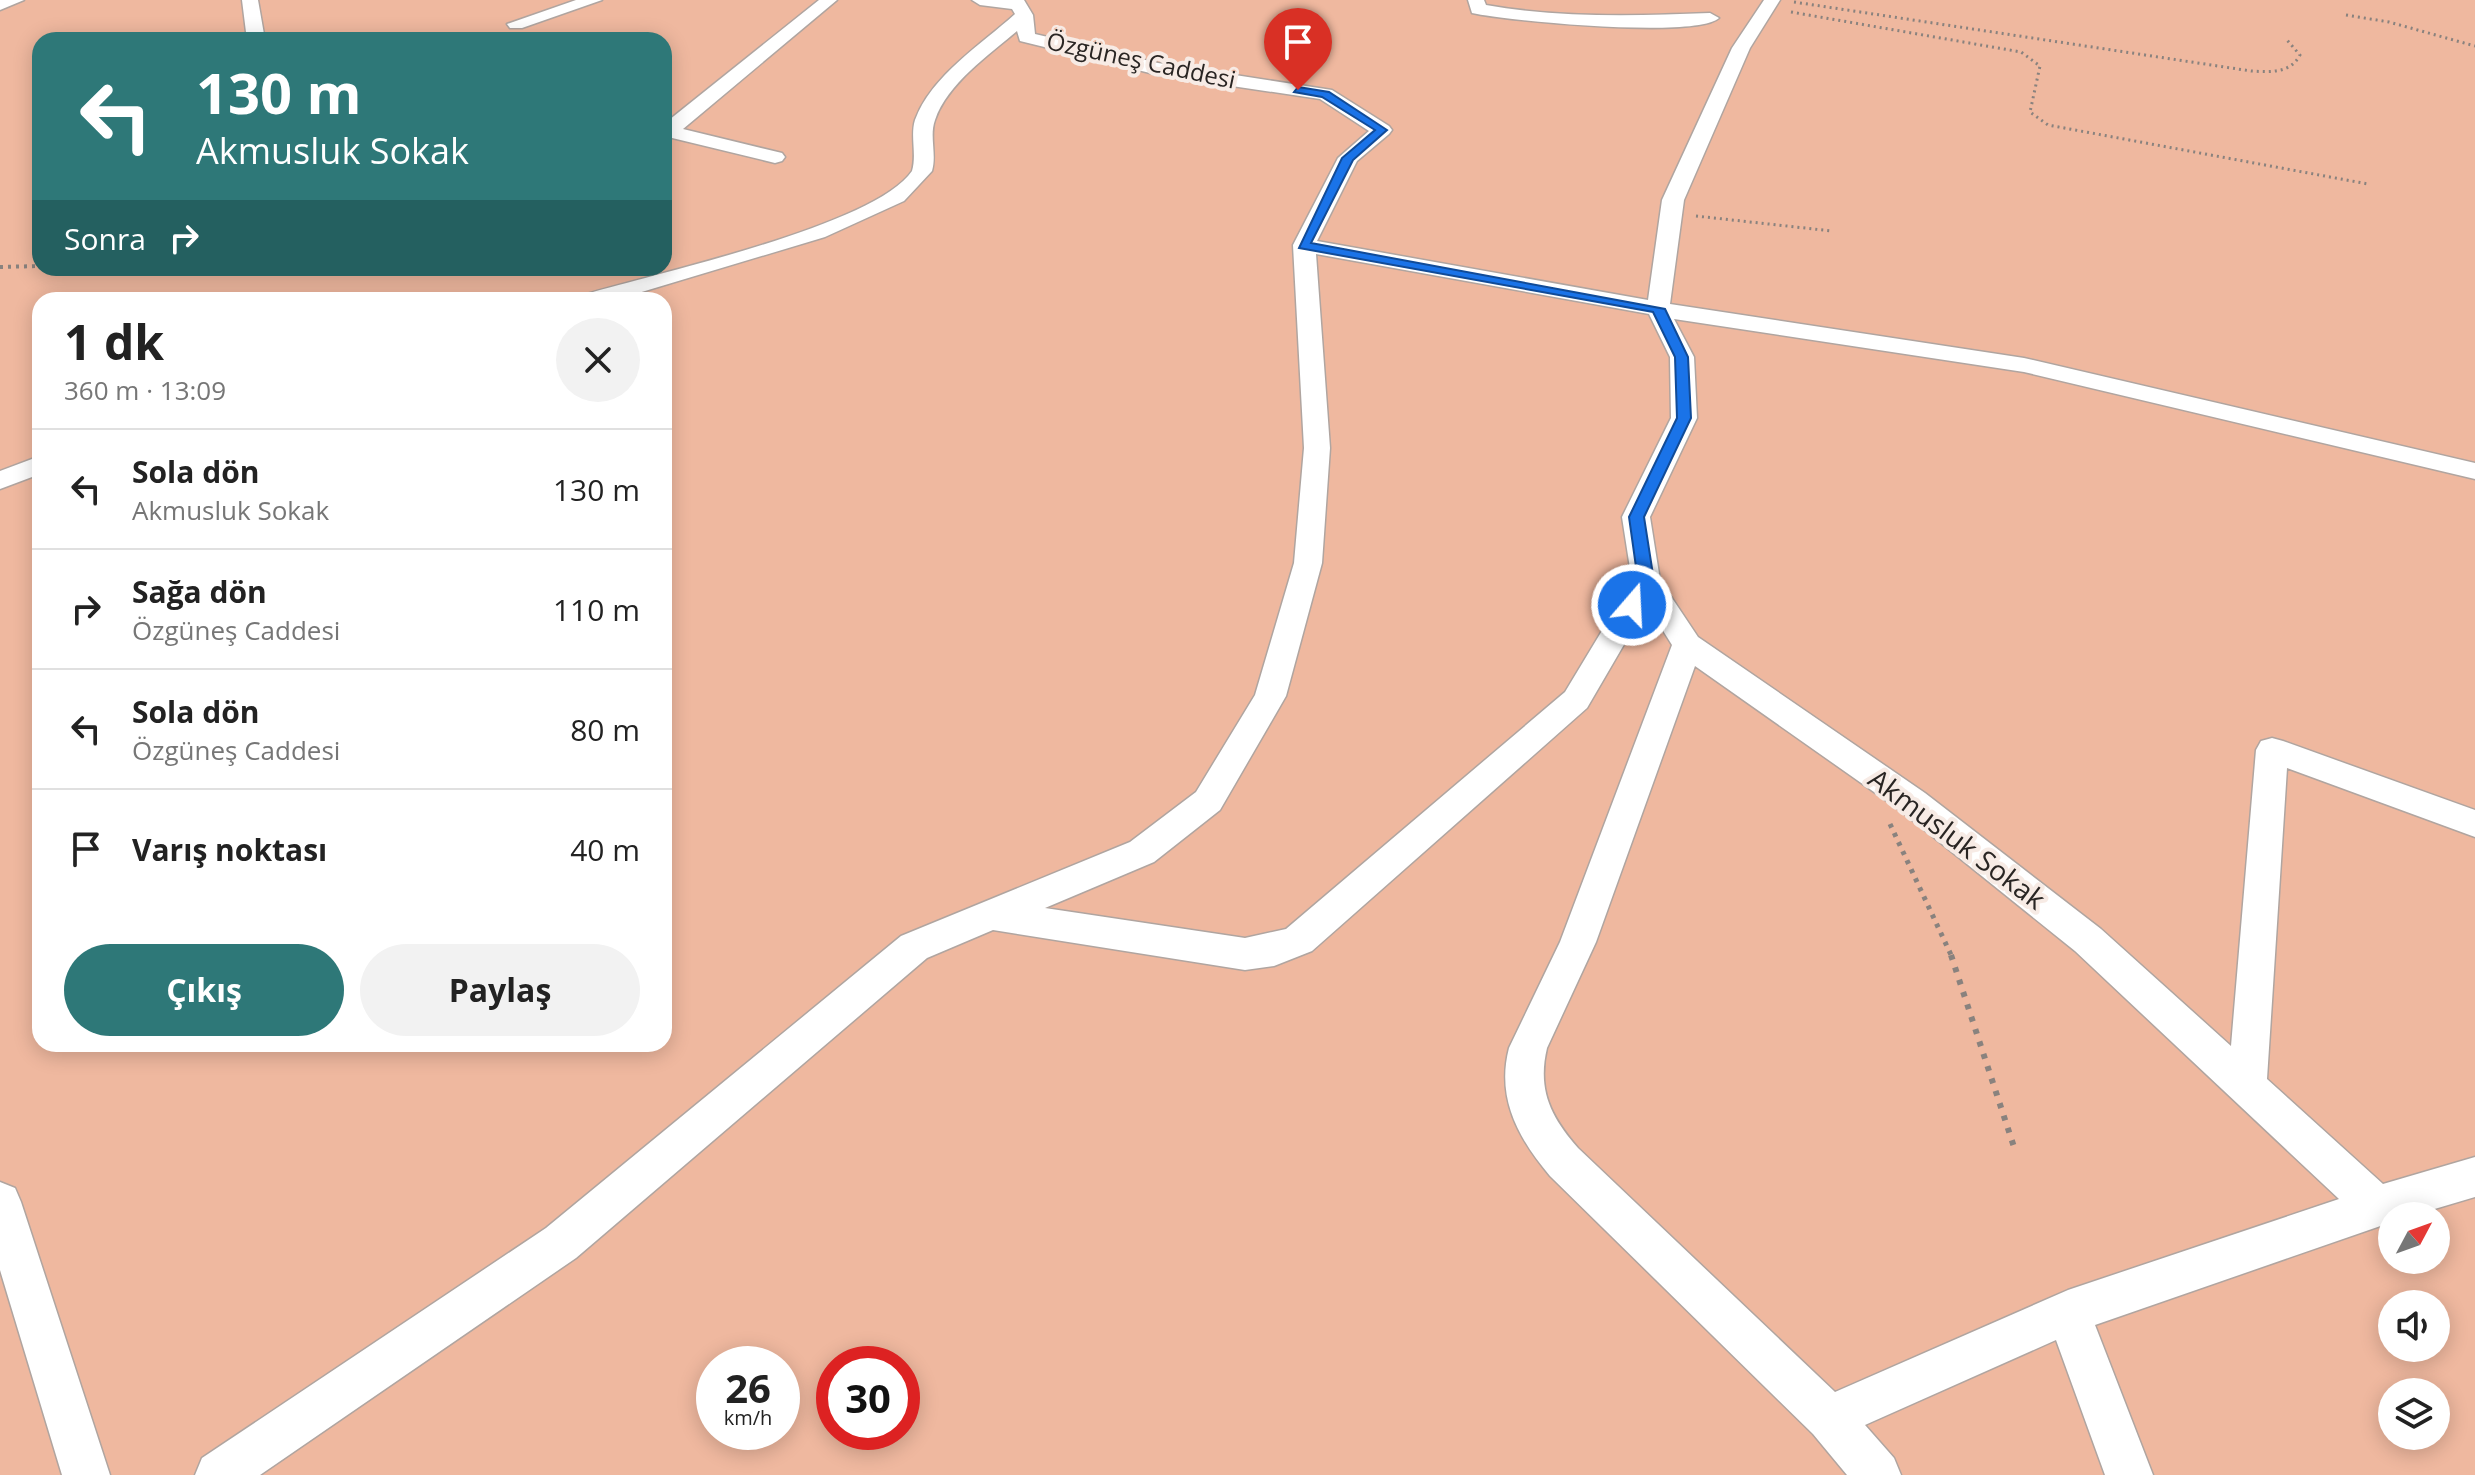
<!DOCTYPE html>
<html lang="tr">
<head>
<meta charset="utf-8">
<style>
	:root { --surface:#fff; --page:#f2f2f2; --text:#222; --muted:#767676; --line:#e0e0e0; --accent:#2e7878 }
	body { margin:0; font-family:"Open Sans",sans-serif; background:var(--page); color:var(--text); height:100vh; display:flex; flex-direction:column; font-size:30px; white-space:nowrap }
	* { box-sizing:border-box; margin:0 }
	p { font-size:26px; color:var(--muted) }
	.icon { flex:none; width:44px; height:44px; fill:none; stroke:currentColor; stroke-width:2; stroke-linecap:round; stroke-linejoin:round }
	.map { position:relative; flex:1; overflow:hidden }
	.drawer { position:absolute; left:32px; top:292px; width:640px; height:760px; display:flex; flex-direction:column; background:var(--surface); border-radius:24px; box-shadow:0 4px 20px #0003 }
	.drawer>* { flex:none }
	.guide { position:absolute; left:32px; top:32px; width:640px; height:244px; border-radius:24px; box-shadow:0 4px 20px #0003; background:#2e7878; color:#fff; overflow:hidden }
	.needle { width:52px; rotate:49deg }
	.buttons { position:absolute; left:2378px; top:1202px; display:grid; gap:16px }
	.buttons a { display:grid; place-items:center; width:72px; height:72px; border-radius:50%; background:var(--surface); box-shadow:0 4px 20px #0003; font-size:40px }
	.speed { position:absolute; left:696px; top:1346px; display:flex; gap:16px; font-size:40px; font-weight:700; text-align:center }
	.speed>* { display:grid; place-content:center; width:104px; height:104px; border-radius:50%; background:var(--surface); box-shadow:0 4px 20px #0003; line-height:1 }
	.speed small { font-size:20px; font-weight:400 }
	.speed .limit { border:12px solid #d22; background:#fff; color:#111 }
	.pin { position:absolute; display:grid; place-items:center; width:68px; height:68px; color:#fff; margin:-82px -34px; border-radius:50% 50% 50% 0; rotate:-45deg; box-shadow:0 0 8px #0007 }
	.pin .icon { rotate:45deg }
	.me { position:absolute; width:88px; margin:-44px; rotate:19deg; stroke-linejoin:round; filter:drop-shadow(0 0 6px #0008) }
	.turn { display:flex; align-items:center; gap:28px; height:168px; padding:0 32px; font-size:36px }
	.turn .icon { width:104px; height:104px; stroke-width:2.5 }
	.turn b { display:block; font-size:56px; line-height:68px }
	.then { display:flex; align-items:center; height:76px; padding:0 32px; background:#0003; gap:16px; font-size:30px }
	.round { display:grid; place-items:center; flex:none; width:84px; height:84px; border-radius:42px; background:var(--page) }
	.summary { display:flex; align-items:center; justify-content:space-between; height:136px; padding:0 32px }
	h1 { font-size:48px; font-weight:700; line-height:60px }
	.primary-button { display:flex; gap:16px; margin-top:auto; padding:16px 32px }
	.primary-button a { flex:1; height:92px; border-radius:48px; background:var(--accent); color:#fff; font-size:32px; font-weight:700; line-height:92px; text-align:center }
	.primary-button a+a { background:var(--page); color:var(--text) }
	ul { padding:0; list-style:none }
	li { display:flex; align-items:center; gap:24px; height:120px; padding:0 32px; border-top:2px solid var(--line) }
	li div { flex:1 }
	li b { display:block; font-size:30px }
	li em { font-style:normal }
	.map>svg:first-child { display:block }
</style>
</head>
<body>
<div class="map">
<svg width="2475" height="1475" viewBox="0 0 2475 1475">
	<rect width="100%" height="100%" fill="#e9ded8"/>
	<path fill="#efb89f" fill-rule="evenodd" d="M0 0H2475V1475H0ZM40 40H664V268H40ZM40 300H664V1044H40ZM2392 1216H2436V1260H2392ZM2392 1304H2436V1348H2392ZM714 1364H782V1432H714ZM834 1364H902V1432H834ZM2392 1392H2436V1436H2392Z"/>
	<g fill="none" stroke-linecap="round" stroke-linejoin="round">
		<g stroke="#b0a5a0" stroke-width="3">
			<path id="minor" d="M0 0H24L0 10Z
				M242 0H258L265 40H247Z
				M576 0H602L522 28H510L507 24Z
				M819 0H837L683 129 782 153 785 157 782 161 775 163 664 136V124Z
				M972 0H1024L1033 15 1035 34 1158 63 1332 90 1389 126 1392 130 1389 134 1357 161 1317 241 1648 300 1662 200 1732 48 1764 0H1780L1750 48 1684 200 1670 304 2024 358 2475 463V479L2024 372 1674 319 1694 357 1697 418 1650 517 1660 580 1698 637 1925 793 2101 929 2231 1046 2256 750 2261 741 2272 738 2283 741 2475 810V837L2287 768 2267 1079 2383 1184 2475 1157V1197L2411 1216H2392V1222L2095 1325 2153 1475H2105L2056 1340 1865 1425 1894 1458 1901 1475H1847L1813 1434 1550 1176C1518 1138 1496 1098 1509 1048L1560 942 1672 645 1647 605 1587 708 1312 951 1274 966 1245 970 993 930 927 958 576 1258 260 1475H195L202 1458 546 1228 901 936 1130 842 1196 792 1255 695 1294 563 1304 448 1293 245 1338 158 1369 131 1320 99 1158 75 1020 41 1017 31C989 55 947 84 935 120 929 136 937 154 932 171L904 201 825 237 615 300H579L583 295C652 274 875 226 912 171 917 154 910 136 915 120 931 76 982 44 1015 14L1012 9 980 5ZM1316 254 1649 314 1670 357 1671 418 1622 517 1632 581 1565 692 1286 929 1245 938 1045 908 1154 862 1220 810 1286 696 1322 563 1330 448ZM1695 666 1901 811 2075 951 2339 1199 2068 1290 1835 1392 1578 1148C1551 1117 1537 1090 1547 1048L1596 942Z
				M1468 0H1484L1486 5C1560 18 1635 16 1710 13L1719 18C1697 39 1507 21 1472 13Z
				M40 456V474L0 489V471Z
				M0 1182 15 1188 21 1202 110 1475H62L0 1270Z"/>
		</g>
		<path stroke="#89827e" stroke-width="3" stroke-dasharray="2 4" stroke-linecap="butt" d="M1794 2 2251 71C2269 72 2290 74 2300 55L2286 39
			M1791 12 2021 52 2040 66 2030 112 2048 125 2368 184
			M2346 15 2389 22 2475 46
			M1696 216 1832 231"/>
		<path stroke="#89827e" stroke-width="4" stroke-dasharray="3 5" stroke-linecap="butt" d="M0 267 40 266"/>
		<path stroke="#89827e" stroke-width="5" stroke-dasharray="4 6" stroke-linecap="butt" d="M1890 824 1952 957"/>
		<path stroke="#89827e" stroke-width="6" stroke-dasharray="5 8" stroke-linecap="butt" d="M1951 955 2014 1147"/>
		<use href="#minor" fill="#fff" fill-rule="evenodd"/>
	</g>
	<path fill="#1a73e8" stroke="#114b97" stroke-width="2" d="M1298 87 1329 92 1387 130 1353 160 1311 243 1665 309 1688 357 1691 418 1644 517 1654 581 1638 609 1632 611 1624 605 1638 581 1629 517 1677 418 1675 357 1653 312 1299 248 1342 158 1375 130 1322 97 1294 92Z"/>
	<g text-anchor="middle" stroke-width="8" stroke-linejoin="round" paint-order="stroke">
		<g font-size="24" fill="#292523" stroke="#f7ebe5">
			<text transform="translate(1141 61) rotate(12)" y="8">Özgüneş Caddesi</text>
		</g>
		<g font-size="28" fill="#292523" stroke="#f7ebe5">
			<text transform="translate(1957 839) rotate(37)" y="10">Akmusluk Sokak</text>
		</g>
	</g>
</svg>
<div class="buttons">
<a><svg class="needle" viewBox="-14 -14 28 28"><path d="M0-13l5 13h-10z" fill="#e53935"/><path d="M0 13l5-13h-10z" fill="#767676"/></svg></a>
<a><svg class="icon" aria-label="sound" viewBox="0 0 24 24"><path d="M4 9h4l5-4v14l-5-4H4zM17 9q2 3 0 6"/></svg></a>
<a><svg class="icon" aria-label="layers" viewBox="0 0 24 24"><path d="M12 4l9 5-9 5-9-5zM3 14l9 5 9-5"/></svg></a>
</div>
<div class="speed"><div>26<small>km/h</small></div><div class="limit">30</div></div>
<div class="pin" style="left:1298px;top:90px;background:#d93025"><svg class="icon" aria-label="arrive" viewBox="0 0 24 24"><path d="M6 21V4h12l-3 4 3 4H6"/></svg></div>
<svg class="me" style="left:1632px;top:605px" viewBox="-20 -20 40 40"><circle r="17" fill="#1a73e8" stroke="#fff" stroke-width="3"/><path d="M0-11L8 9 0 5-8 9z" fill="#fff"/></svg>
<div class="guide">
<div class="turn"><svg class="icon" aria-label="left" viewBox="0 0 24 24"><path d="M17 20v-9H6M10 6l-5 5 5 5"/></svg><div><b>130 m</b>Akmusluk Sokak</div></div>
<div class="then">Sonra<svg class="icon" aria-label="right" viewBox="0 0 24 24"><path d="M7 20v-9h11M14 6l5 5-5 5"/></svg></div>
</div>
<section class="drawer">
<div class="summary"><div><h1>1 dk</h1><p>360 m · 13:09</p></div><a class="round"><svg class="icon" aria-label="close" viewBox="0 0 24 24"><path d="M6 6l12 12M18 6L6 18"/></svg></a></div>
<ul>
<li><svg class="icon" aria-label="left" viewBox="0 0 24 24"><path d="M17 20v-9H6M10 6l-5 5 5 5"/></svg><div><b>Sola dön</b><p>Akmusluk Sokak</p></div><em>130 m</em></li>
<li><svg class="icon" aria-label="right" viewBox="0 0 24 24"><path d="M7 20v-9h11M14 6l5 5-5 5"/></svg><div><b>Sağa dön</b><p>Özgüneş Caddesi</p></div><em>110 m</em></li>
<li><svg class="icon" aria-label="left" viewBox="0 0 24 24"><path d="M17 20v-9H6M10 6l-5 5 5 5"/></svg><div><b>Sola dön</b><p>Özgüneş Caddesi</p></div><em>80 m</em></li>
<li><svg class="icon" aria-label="arrive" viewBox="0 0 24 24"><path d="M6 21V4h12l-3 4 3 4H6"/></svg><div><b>Varış noktası</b></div><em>40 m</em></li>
</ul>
<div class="primary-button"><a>Çıkış</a><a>Paylaş</a></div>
</section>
</div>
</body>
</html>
